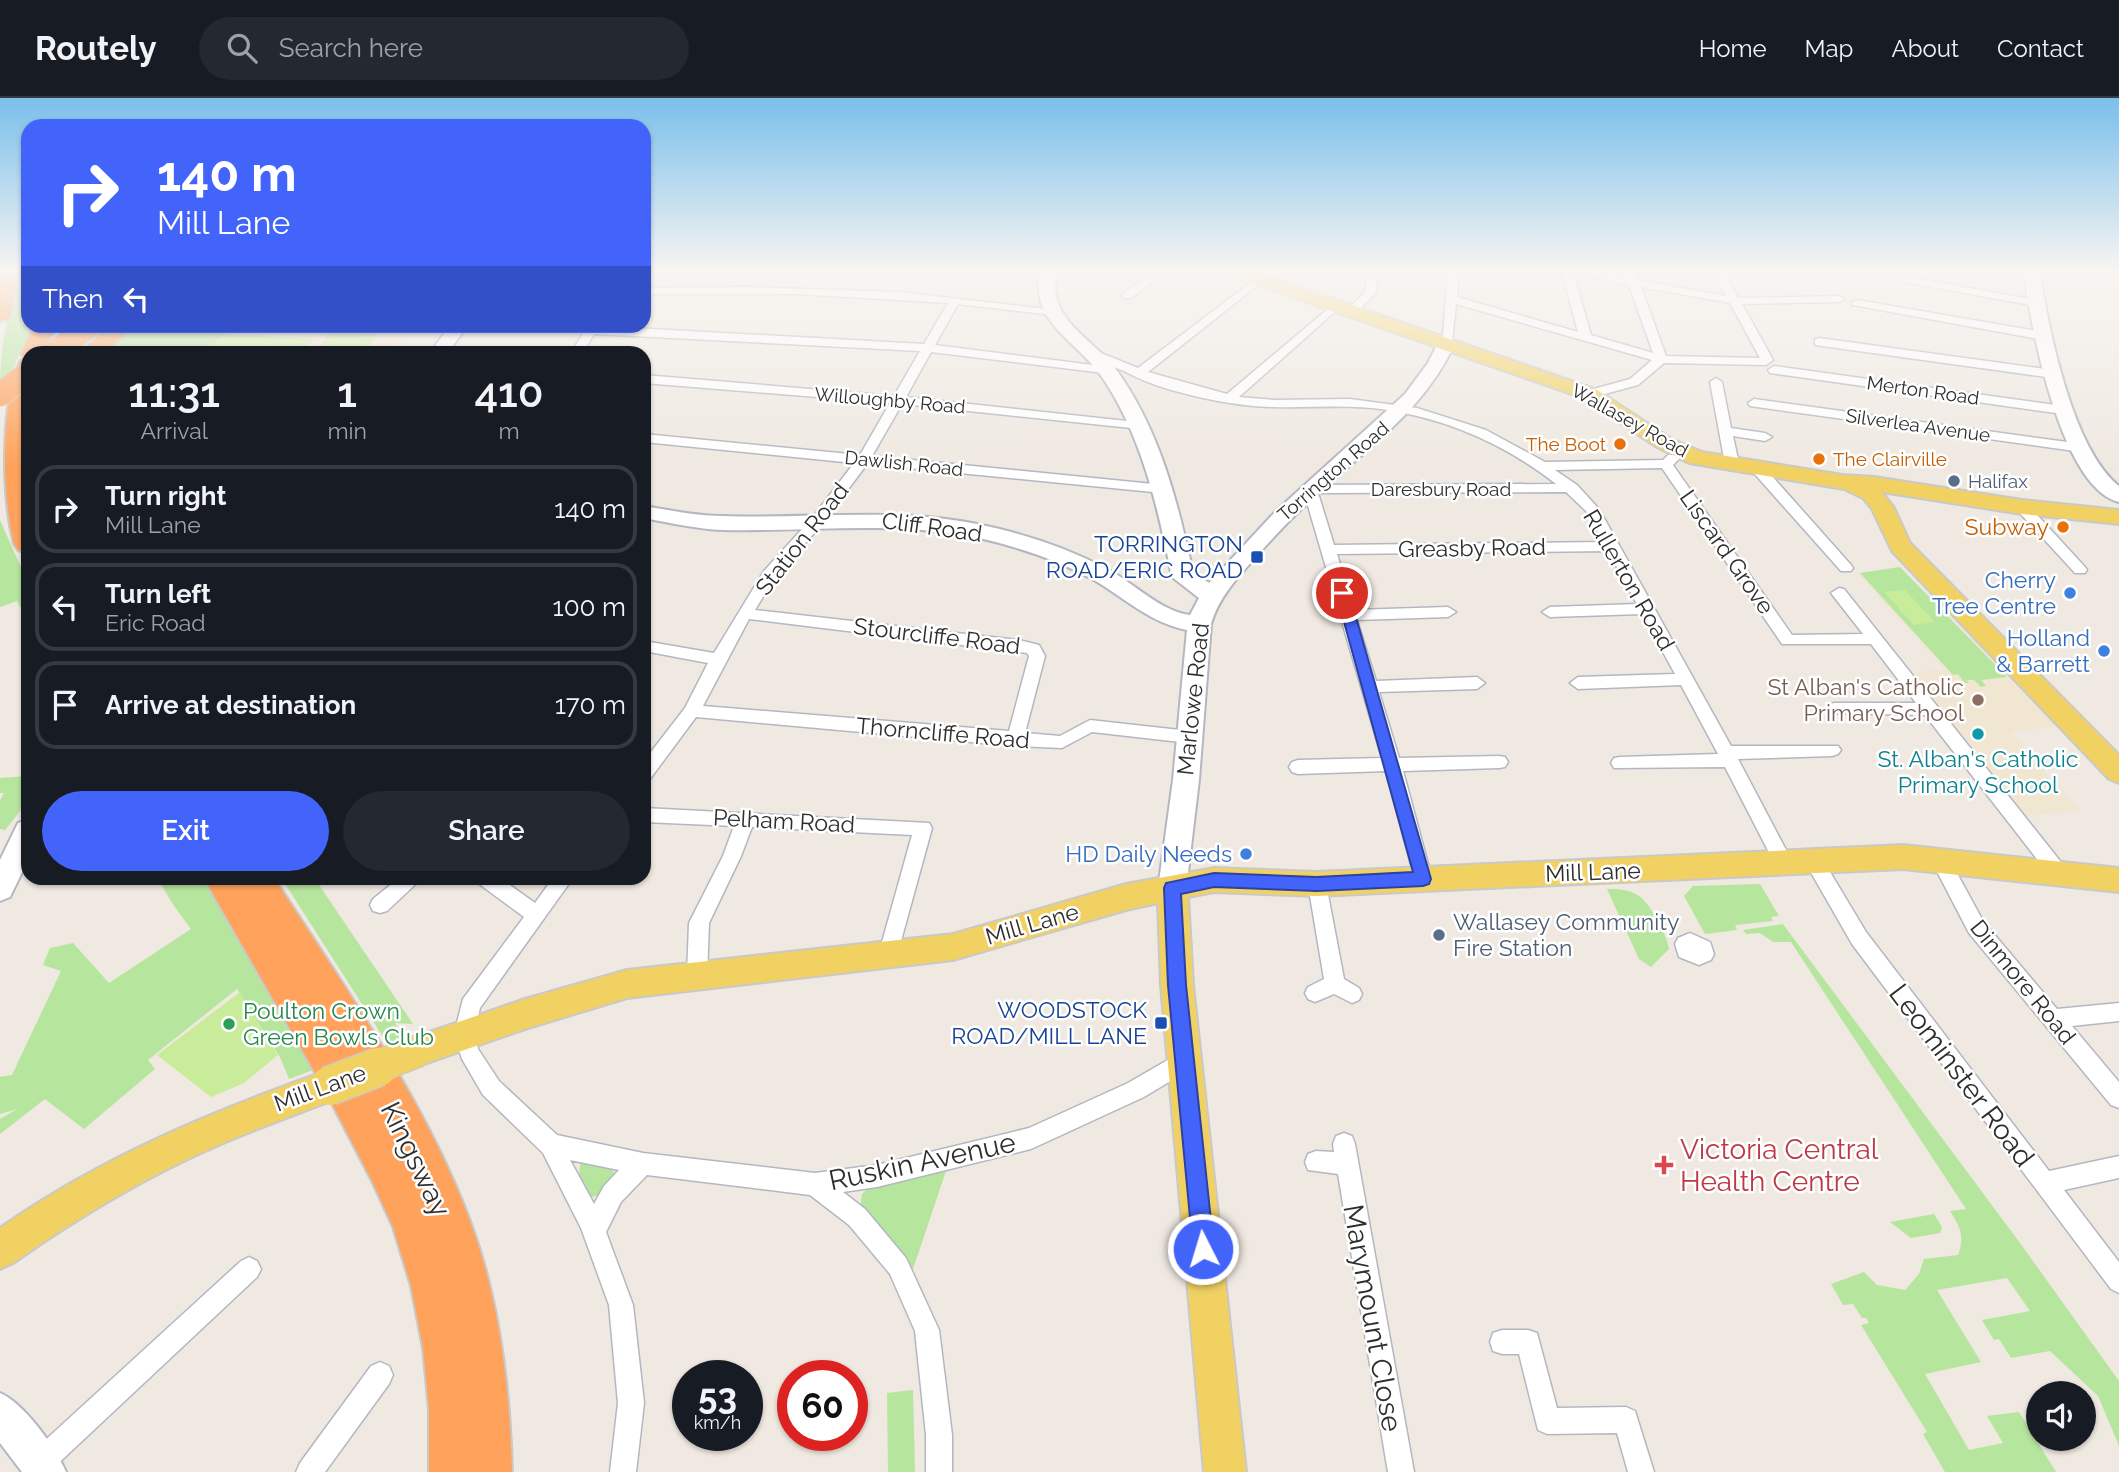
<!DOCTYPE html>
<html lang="en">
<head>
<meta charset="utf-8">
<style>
	:root { --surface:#171b24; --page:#242831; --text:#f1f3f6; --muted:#9ea1a6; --line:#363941; --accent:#4264fb }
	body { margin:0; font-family:Raleway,sans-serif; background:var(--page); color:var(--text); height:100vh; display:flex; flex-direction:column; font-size:26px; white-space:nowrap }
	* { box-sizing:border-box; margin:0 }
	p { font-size:23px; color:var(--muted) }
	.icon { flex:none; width:38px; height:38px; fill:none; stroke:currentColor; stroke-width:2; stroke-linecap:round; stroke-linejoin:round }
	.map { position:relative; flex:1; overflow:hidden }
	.panel { position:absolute; left:21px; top:248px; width:630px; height:539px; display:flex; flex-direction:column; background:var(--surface); border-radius:21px; box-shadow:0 2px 5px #0004 }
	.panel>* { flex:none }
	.guide { position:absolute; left:21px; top:21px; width:630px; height:214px; border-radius:21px; box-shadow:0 2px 5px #0004; background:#4264fb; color:#fff; overflow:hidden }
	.controls { position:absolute; left:2026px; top:1283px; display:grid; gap:14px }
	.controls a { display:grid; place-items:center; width:70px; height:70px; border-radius:50%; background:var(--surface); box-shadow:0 2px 5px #0004; font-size:35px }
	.speed { position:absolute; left:672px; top:1262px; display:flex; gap:14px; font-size:35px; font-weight:700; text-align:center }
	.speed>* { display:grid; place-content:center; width:91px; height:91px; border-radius:50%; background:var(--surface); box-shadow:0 2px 5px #0004; line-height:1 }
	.speed small { font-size:18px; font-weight:400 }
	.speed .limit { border:10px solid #d22; background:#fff; color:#111 }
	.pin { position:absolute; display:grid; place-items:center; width:60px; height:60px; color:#fff; margin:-30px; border:4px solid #fff; border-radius:50%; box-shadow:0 2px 7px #0007 }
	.me { position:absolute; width:77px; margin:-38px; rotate:355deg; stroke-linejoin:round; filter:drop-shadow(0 0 5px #0008) }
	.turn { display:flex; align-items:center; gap:24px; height:147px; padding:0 21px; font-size:32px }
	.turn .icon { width:91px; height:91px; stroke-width:2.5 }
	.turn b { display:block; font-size:49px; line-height:60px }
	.then { display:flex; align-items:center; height:66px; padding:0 21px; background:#0003; gap:14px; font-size:26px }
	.eta { display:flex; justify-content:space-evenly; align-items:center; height:119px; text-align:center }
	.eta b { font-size:42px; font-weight:600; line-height:49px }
	.button { display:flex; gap:14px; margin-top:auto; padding:14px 21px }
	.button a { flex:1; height:80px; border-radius:42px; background:var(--accent); color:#fff; font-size:28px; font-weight:600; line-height:80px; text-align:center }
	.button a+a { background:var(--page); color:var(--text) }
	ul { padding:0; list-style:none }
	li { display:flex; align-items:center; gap:21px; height:88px; margin:0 14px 10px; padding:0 7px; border:4px solid var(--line); border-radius:21px }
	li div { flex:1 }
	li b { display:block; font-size:26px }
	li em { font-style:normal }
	header { display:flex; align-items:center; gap:42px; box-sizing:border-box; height:98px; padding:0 35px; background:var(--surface); border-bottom:2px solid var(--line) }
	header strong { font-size:33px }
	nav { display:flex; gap:38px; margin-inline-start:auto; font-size:24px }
	.search { width:490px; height:63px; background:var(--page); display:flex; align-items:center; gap:18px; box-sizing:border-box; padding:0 24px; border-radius:38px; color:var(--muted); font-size:26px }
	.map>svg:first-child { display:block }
</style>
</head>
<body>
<header>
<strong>Routely</strong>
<div class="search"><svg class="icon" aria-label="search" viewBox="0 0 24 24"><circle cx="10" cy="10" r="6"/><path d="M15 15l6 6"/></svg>Search here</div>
<nav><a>Home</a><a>Map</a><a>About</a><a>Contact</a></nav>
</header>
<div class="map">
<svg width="2119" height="1374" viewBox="0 0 2119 1374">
	<rect width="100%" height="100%" fill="#efe9e1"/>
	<path fill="#f0e6d1" d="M148 228H209L267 233 314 228H407L395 251 414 250 416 255H198Z
		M1897 469 1954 529 1977 545 2056 628 2010 634 2080 713 2022 718 1903 575 1945 572 1858 475Z"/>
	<path fill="#b6e59e" d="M21 174H28V228H32L9 280 0 287C0 248 8 211 21 174Z
		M130 228H200L205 232 254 234H227L202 255 98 256Z
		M0 422 28 485V523L17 503 0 509Z
		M1900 469 2007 579 1981 582 1986 588 1981 589 1974 582H1967L1968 585H1965L1958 576 1953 577 1860 475Z
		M28 678V703L5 732 0 731V702L4 695H0V680Z
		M158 781H206L316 971 289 981 280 959 237 891 148 962 155 971 84 1031 45 1001 0 1036V1021L17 1011 0 1016V979L12 977 61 873 43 867 50 850 73 845 109 885 191 831 172 805Z
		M282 781H315L413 926 395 925 403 940 387 945Z
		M1760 786 1779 818 1771 819 1773 823 1735 827 1737 832 1705 836 1684 798 1693 788Z
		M1607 791C1618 791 1629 791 1639 798 1650 805 1668 839 1669 851L1651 869 1639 861Z
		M1783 826 2020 1145 2119 1283V1348L2098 1298 2050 1253 2011 1260 1999 1241 1994 1242 1982 1222 2030 1213 2007 1180 1937 1192 1981 1264 1925 1276 1969 1352 2003 1345 1987 1318 2019 1314 2056 1374H1945L1923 1336 1927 1334 1861 1227 1869 1225 1866 1220H1862L1853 1206 1843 1207 1831 1186 1864 1174 1877 1187 1905 1192 1919 1176 1924 1161 1958 1157C1965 1138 1960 1129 1950 1113L1966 1111 1791 844H1773L1760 835 1746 836 1743 832Z
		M581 1063C596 1066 614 1064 616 1081L599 1097 592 1099C581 1088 577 1079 581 1063Z
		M947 1070 912 1174 860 1113 862 1096 869 1089Z
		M1934 1116 1942 1129 1940 1135 1911 1140 1890 1124Z
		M913 1292 915 1374H888L887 1295Z"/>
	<path fill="#c9ec9a" d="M381 228 374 239 325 241 333 229Z
		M225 236 315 241 300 255H202Z
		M374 240 367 253 317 255 324 242Z
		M1905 492 1935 524 1914 527 1884 494Z
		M240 894 278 957 244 985 211 999 157 957Z"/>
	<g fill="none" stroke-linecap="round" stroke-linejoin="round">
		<g stroke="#b4b7c1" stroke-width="3">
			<path id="street" d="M1153 174H1166L1131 200H1123V196Z
				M1448 174H1459L1457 199 1578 234 1562 174H1573L1591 237 1653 255 1629 187 1574 174H1599L1626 179 1625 174H1635L1638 182 1726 198 1713 174H1724L1738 200 1839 198 1845 201 1839 204 1742 206 1773 262 1766 267 1664 265 1638 287 1590 300 1586 299V293L1630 281 1652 262 1456 206 1452 245 1442 248ZM1641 189 1730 205 1760 260 1666 258Z
				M1369 176 1378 178 1375 196 1356 215H1348V211L1364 195Z
				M1898 177 2036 202 2042 205 2036 208 1894 182 1892 180Z
				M1258 179 1262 180V184L1148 274 1227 296 1335 205 1341 208 1339 210 1239 299 1274 302 1350 301 1417 310 1486 332 1545 364 1663 362 1668 357H1678L1680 360 1673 367 1792 537 1863 536 1831 495 1839 490 1844 491 2068 773 2070 778 2068 783 2061 786 2054 783 1925 617 1828 615 1826 611 1828 607 1834 605H1916L1871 546H1782L1662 370 1555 372 1577 387 1599 411 1731 648H1838L1841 652 1838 656 1832 658 1738 661 1793 765 1791 770 1784 772 1777 770 1725 669 1614 670 1611 665 1614 660 1620 659 1718 656 1681 587 1578 591 1570 585 1578 579 1675 576 1642 516 1550 519 1542 514 1550 509 1637 506 1608 453 1337 456 1354 512 1448 509 1456 514 1448 519 1357 522 1376 583 1477 579 1485 585 1477 591 1379 594 1399 660 1499 658 1505 659 1508 664 1505 669 1499 670 1403 673 1432 781 1430 786 1423 789 1416 786 1386 673 1298 676 1292 674 1289 669 1292 664 1298 662 1382 660 1303 391 1310 387 1556 386C1506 347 1450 322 1387 312 1349 306 1312 310 1274 309 1235 309 1163 294 1130 276 1116 268 1098 266 1086 256L1096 253 1138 270ZM1566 394 1586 413 1603 444 1334 447 1318 395Z
				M746 189 899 194 1056 212 1058 214 1052 217 958 206 935 247 1108 269 1112 270V276L931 254 906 299 1136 324 1142 328 1141 331 902 306 872 358 1163 387 1170 391 1163 395 867 366 823 425 775 479 755 512 1019 542 1039 547 1045 558 1025 635 1060 638 1090 622 1189 633 1195 635 1197 639 1195 643 1189 645 1092 634 1062 650 1015 648 696 619 650 681 644 683V663L685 610 708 565 644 553V543L714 555 764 473 813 419 854 365 644 344V336L860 357 890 305 644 285V277L894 298 920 253 594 236 582 256H570L588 228H598L924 246 948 205 797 196H644V190ZM749 521 1027 555 1029 558 1009 633 703 608Z
				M1857 202 2043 234 2049 238 2043 242 1853 207 1851 205Z
				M1819 240 2053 272 2059 276 2053 280 1815 247V241Z
				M1774 268 2063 308 2069 312 2063 316 1770 275 1768 272Z
				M1716 280 1722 284 1731 330 1765 335 1772 339 1765 343 1733 338 1739 366 1732 370 1725 366 1710 284Z
				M1754 301 2082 346 2089 350 2082 354 1750 308 1748 305Z
				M1758 367 1763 368 1851 467 1853 470 1851 473H1841L1753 374 1751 371Z
				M2022 405 2027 406 2085 469 2087 472 2085 475H2075L2017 412V406Z
				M644 710 929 725 932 730 896 861 889 863 882 861 879 855 912 737 752 729 741 758 709 825 707 878 704 884 697 887 690 884 687 878 689 825 723 758 734 728 644 724Z
				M1939 753 1946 755 1983 823 2057 911 2119 905V923L2072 928 2119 984V1010L2111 1007 1969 835 1930 760 1932 755Z
				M1814 757 1821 759 1866 834 2049 1073 2119 1058V1080L2064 1092 2119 1164V1195L2111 1191 1852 846 1805 764 1807 759Z
				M1317 778 1324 781 1326 786 1344 881 1359 890 1362 896 1359 902 1352 905 1334 896 1315 904 1308 901 1305 895 1308 889 1324 881 1308 786 1310 781Z
				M399 780H422L387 813 380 815 373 813 370 807 373 801Z
				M476 780H500L535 805 553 780H573L480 910 474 936 478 951 499 983 557 1037 643 1055 815 1075 877 1067 1029 1030 1128 985 1178 956 1185 953 1192 956 1196 963 1192 970 1144 999 1031 1051 877 1089 843 1094 865 1111 906 1160 939 1232 952 1337V1374H926V1337L915 1233 890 1176 849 1127 810 1097 647 1077 621 1104 606 1134 633 1207 644 1305 636 1374H610L618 1305 609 1207 581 1130 543 1055 483 997 462 961 454 936 463 901 524 819 478 785ZM570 1062 619 1072 604 1088 594 1106Z
				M1690 835 1710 844 1714 856 1711 862 1699 867 1679 859 1675 846 1678 840Z
				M1344 1035 1352 1038 1355 1046 1414 1374H1388L1338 1076 1308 1072 1305 1064 1308 1056 1316 1053 1334 1054 1333 1046 1336 1038Z
				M249 1159 257 1163 261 1171 257 1179 49 1374H30L26 1365 30 1356 241 1163Z
				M1502 1232H1528L1537 1235 1557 1310 1626 1309 1635 1313 1654 1374H1628L1617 1335 1547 1336 1538 1332 1519 1256H1502L1493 1253 1490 1244 1493 1235Z
				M380 1264 389 1268 393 1277 389 1286 325 1374H296L300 1365 371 1268Z"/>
		</g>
		<g stroke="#b4b7c1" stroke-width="4">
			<path id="secondary" d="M1040 174H1056C1048 223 1089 237 1115 270 1159 330 1178 404 1193 475L1209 485 1276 413 1405 296 1428 265 1440 241 1446 240 1455 245C1429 302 1385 337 1339 377 1309 402 1281 430 1255 460 1237 480 1219 499 1211 526L1199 682 1186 791 1182 799 1172 803 1162 799 1158 791 1173 682 1187 532C1150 525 1125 500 1094 482 1058 462 1018 449 979 440 894 422 809 434 723 432 697 431 670 425 644 420V408C670 412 696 418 723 418 808 421 893 409 977 426 1022 435 1067 450 1107 471 1134 485 1160 513 1190 517L1199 500 1172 479C1158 410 1142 338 1102 279 1077 242 1030 226 1040 174Z
				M2024 174H2040C2048 231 2073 352 2119 388V404C2061 390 2030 227 2024 174Z
				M450 228H467L447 256H429Z
				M28 722V762L10 799 0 803V762L18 725Z
				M0 1295C24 1305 56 1350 66 1374H22L0 1345Z"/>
		</g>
		<g stroke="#c9c9c9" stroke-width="4">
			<path id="primary" d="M1230 174H1256L1597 292 1671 341 1702 354 1842 377 1874 379 2022 402 2119 412V426L2022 416 1882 394 1894 410 1910 445 2119 657V685L2109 681 1892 453 1872 411 1863 400 1844 391 1689 365 1657 349 1583 300 1232 178Z
				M1903 747 2119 770V794L1903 771 1317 798 1214 794 1188 799 1193 887 1246 1374H1204L1161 887 1158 805 1126 812 953 862 627 900 525 931 418 968 406 964 401 953 406 942 418 938 525 901 627 872 953 836 1126 786 1214 770 1317 774Z
				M329 972 341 977 346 988 341 999C298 1016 254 1031 212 1050 141 1081 76 1121 13 1165L0 1171V1130C101 1059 213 1013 329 972Z"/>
		</g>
		<g stroke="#c9c9c9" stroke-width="4">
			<path id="highway" d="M0 174 18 176 11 216 8 221 0 223Z
				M34 228H56L44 256H28V455L18 452 14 446C2 399 0 305 20 263L26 261 21 256Z
				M109 228H133L104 256H79Z
				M204 780H274C346 892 435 1016 477 1143 501 1216 510 1297 512 1374H429V1312L423 1250 411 1188 393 1129 372 1083 326 994Z"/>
		</g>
		<use href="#street" fill="#fff" fill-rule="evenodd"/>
		<use href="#secondary" fill="#fff" fill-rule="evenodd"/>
		<use href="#primary" fill="#f2d163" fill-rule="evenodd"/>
		<use href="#highway" fill="#ffa35c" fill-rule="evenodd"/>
		<g stroke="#c9c9c9" stroke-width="34" stroke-linecap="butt">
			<path id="primary-bridge-far1" d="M374 970 418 953"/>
		</g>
		<g stroke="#c9c9c9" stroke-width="41" stroke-linecap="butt">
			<path id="primary-bridge" d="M329 988 378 969"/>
		</g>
		<g stroke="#c9c9c9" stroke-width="25" stroke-linecap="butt">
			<path id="highway-bridge" d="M53 256 89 228
				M0 297 28 275"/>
		</g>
		<use href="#primary-bridge-far1" stroke="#f2d163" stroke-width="31"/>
		<use href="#primary-bridge" stroke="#f2d163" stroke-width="38"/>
		<use href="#highway-bridge" stroke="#ffa35c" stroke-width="23"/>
	</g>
	<linearGradient id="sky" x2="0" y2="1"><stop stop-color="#7abfeb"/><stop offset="0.47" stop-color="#f8f5f2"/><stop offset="1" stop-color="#f8f5f2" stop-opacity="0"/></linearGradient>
	<rect width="2119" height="367" fill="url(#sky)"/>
	<path fill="#4264fb" stroke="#2b41a3" stroke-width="2" d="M1342 491 1349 495 1431 781 1429 786 1423 788 1317 793 1214 789 1181 796 1186 887 1214 1151 1211 1159 1203 1162 1196 1159 1193 1151 1168 887 1164 790 1166 785 1214 775 1317 779 1413 774 1336 495Z"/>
	<g fill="#e8710a" stroke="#fff" stroke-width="2.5">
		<circle cx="1620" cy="346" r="7"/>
		<circle cx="1819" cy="361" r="7"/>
		<circle cx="2063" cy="429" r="7"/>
	</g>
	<g fill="#5c6f8a" stroke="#fff" stroke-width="2.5">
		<circle cx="1954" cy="383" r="7"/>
		<circle cx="1439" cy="837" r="7"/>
	</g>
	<g fill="#1a4fb4" stroke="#fff" stroke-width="2.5">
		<rect x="1250" y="452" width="14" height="14" rx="3.5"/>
		<rect x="1154" y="918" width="14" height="14" rx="3.5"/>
	</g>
	<g fill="#3f7fe0" stroke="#fff" stroke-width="2.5">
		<circle cx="2070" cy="495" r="7"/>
		<circle cx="2104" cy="553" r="7"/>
		<circle cx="1246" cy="756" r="7"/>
	</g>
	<circle fill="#8d6e63" stroke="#fff" stroke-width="2.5" cx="1978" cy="602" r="7"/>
	<circle fill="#0f9aa8" stroke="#fff" stroke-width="2.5" cx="1978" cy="636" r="7"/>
	<circle fill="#2e9e5b" stroke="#fff" stroke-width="2.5" cx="229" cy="926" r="7"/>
	<path fill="#e0444e" stroke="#fff" stroke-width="2.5" d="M1660.5 1056.5h7v7h7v7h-7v7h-7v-7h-7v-7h7z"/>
	<g text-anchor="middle" stroke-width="5" stroke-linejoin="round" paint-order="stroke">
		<g font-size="19" fill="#2e2e2e" stroke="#fff">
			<text transform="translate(1923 292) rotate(8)" y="7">Merton Road</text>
			<text transform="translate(890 302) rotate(5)" y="7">Willoughby Road</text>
			<text transform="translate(1630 322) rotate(29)" y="7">Wallasey Road</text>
			<text transform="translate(1918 327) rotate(8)" y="7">Silverlea Avenue</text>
			<text transform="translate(904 365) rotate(6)" y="7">Dawlish Road</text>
			<text transform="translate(1333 373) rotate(-41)" y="7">Torrington Road</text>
			<text x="1441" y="398">Daresbury Road</text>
		</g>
		<g font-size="19" fill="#c56008" stroke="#fff" text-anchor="end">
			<text x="1606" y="353">The Boot</text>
			<text x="1833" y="368" text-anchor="start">The Clairville</text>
		</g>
		<g font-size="19" fill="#4e5e75" stroke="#fff" text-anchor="start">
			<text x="1968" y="390">Halifax</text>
		</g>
		<g font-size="23" fill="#2e2e2e" stroke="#fff">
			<text transform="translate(932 429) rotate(8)" y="8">Cliff Road</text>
			<text transform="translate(802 441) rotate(-52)" y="8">Station Road</text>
			<text transform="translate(1472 450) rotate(-1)" y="8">Greasby Road</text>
			<text transform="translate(1727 454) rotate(55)" y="8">Liscard Grove</text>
			<text transform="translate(1629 482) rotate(60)" y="8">Rullerton Road</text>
			<text transform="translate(937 538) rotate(7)" y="8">Stourcliffe Road</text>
			<text transform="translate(1193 601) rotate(-84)" y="8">Marlowe Road</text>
			<text transform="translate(943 635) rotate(5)" y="8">Thorncliffe Road</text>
			<text transform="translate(784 723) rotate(3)" y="8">Pelham Road</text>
			<text transform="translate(1593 774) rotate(-2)" y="8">Mill Lane</text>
			<text transform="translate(1032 826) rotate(-16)" y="8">Mill Lane</text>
			<text transform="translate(2023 884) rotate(51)" y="8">Dinmore Road</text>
			<text transform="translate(320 990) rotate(-20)" y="8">Mill Lane</text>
		</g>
		<g font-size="23" fill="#c56008" stroke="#fff" text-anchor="end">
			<text x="2049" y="437">Subway</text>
		</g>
		<g font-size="23" fill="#164399" stroke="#fff" text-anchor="end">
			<text x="1243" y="454">TORRINGTON<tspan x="1243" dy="26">ROAD/ERIC ROAD</tspan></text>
			<text x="1147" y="920">WOODSTOCK<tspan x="1147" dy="26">ROAD/MILL LANE</tspan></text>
		</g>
		<g font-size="23" fill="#366cbe" stroke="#fff" text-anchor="end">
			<text x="2056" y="490">Cherry<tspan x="2056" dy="26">Tree Centre</tspan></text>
			<text x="2090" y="548">Holland<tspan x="2090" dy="26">&amp; Barrett</tspan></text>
			<text x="1232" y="764">HD Daily Needs</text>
		</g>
		<g font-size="23" fill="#785e54" stroke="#fff" text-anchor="end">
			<text x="1964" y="597">St Alban's Catholic<tspan x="1964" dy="26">Primary School</tspan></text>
		</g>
		<g font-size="23" fill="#0d838f" stroke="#fff">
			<text x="1978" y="669">St. Alban's Catholic<tspan x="1978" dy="26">Primary School</tspan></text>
		</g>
		<g font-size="23" fill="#4e5e75" stroke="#fff" text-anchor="start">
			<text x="1453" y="832">Wallasey Community<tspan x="1453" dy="26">Fire Station</tspan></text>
		</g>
		<g font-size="23" fill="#27864d" stroke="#fff" text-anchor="start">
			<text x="243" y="921">Poulton Crown<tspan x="243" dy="26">Green Bowls Club</tspan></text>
		</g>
		<g font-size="28" fill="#2e2e2e" stroke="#fff">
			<text transform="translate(1962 977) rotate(53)" y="10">Leominster Road</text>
			<text transform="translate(416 1061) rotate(64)" y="10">Kingsway</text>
			<text transform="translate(922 1063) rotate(-12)" y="10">Ruskin Avenue</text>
			<text transform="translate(1373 1220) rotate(80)" y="10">Marymount Close</text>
		</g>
		<g font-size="28" fill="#be3a42" stroke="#fff" text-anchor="start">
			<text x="1680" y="1061">Victoria Central<tspan x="1680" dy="32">Health Centre</tspan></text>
		</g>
	</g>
</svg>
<div class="controls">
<a><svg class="icon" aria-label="sound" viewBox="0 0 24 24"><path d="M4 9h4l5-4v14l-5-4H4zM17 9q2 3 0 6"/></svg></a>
</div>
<div class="speed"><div>53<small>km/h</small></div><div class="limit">60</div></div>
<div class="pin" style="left:1342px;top:495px;background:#d93025"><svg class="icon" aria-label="arrive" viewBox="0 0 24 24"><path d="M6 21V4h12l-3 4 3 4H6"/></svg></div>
<svg class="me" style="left:1203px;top:1151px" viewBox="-20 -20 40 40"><circle r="17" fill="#4264fb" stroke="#fff" stroke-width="3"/><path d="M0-11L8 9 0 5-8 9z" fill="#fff"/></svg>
<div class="guide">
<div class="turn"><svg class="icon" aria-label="right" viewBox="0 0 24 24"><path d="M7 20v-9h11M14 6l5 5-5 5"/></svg><div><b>140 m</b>Mill Lane</div></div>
<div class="then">Then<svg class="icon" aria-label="left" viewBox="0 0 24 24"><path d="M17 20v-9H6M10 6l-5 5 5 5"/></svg></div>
</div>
<section class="panel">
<div class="eta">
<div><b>11:31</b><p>Arrival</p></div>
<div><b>1</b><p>min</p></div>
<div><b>410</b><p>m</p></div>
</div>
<ul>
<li><svg class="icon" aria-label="right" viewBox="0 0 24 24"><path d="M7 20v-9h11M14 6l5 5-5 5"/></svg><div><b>Turn right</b><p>Mill Lane</p></div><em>140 m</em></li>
<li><svg class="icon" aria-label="left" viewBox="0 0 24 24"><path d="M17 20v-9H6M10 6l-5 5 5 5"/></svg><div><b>Turn left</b><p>Eric Road</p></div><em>100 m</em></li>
<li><svg class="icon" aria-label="arrive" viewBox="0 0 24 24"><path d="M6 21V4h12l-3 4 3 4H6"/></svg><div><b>Arrive at destination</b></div><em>170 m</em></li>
</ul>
<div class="button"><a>Exit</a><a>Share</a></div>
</section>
</div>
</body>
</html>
